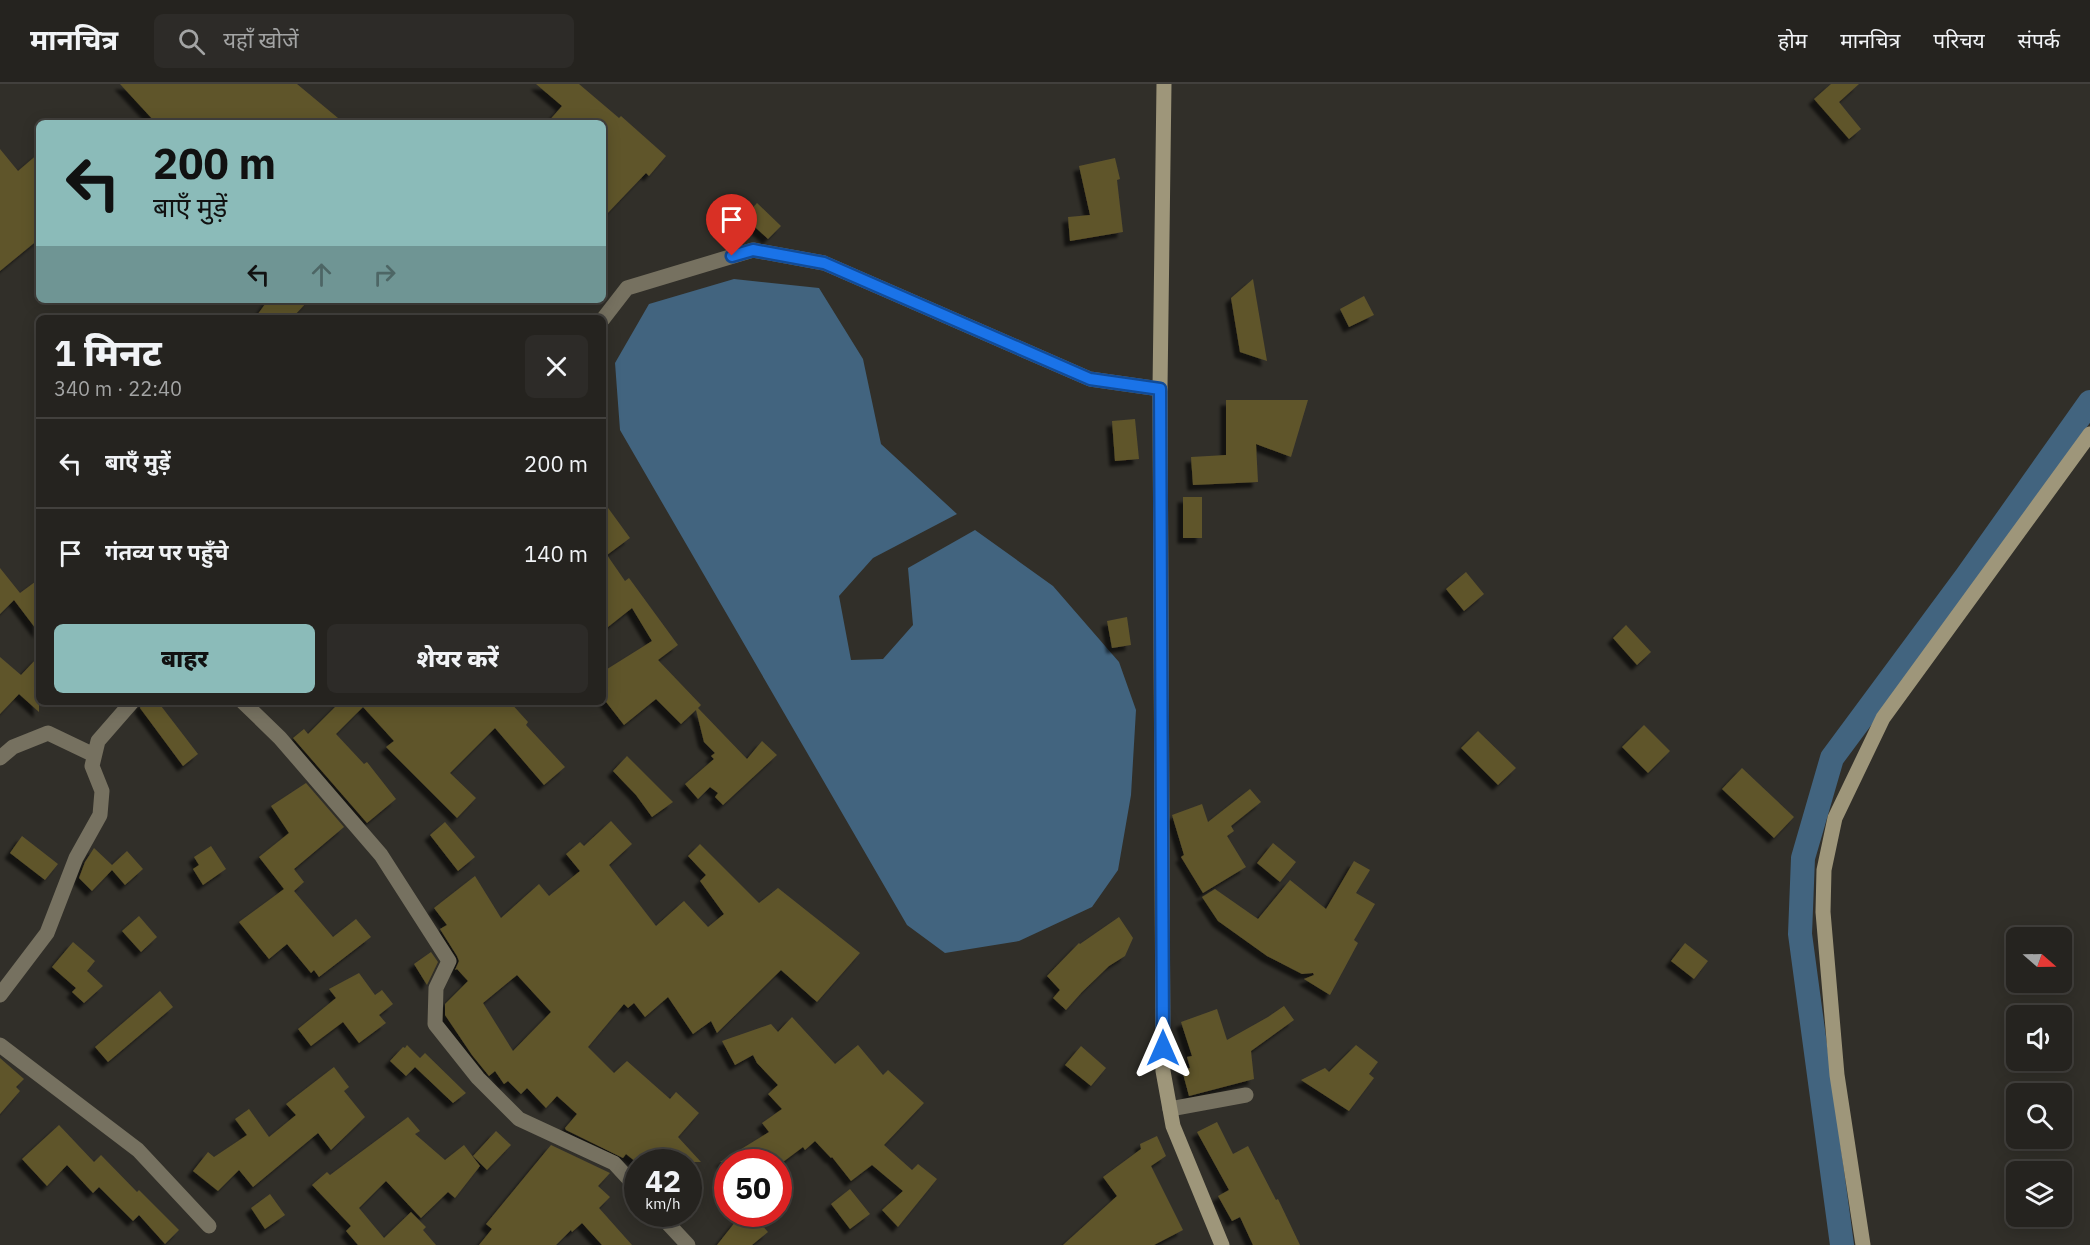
<!DOCTYPE html>
<html lang="hi">
<head>
<meta charset="utf-8">
<style>
	:root { --surface:#25231f; --page:#2d2b28; --text:#f1f3f6; --muted:#a3a4a4; --line:#42403d; --accent:#8bbbb9 }
	body { margin:0; font-family:"IBM Plex Sans","Noto Sans Devanagari",sans-serif; background:var(--page); color:var(--text); height:100vh; display:flex; flex-direction:column; font-size:22px; white-space:nowrap }
	* { box-sizing:border-box; margin:0 }
	p { font-size:20px; color:var(--muted) }
	.icon { flex:none; width:33px; height:33px; fill:none; stroke:currentColor; stroke-width:2; stroke-linecap:round; stroke-linejoin:round }
	.map { position:relative; flex:1; overflow:hidden }
	.sheet { position:absolute; left:36px; top:231px; width:570px; height:390px; display:flex; flex-direction:column; background:var(--surface); border-radius:9px; box-shadow:0 3px 15px #0003,0 0 0 2px var(--line) }
	.sheet>* { flex:none }
	.guide { position:absolute; left:36px; top:36px; width:570px; height:183px; border-radius:9px; box-shadow:0 3px 15px #0003,0 0 0 2px var(--line); background:#8bbbb9; color:#111; overflow:hidden }
	.needle { width:39px; rotate:110deg }
	.tools { position:absolute; left:2006px; top:843px; display:grid; gap:12px }
	.tools a { display:grid; place-items:center; width:66px; height:66px; border-radius:9px; background:var(--surface); box-shadow:0 3px 15px #0003,0 0 0 2px var(--line); font-size:30px }
	.speed { position:absolute; left:624px; top:1065px; display:flex; gap:12px; font-size:30px; font-weight:700; text-align:center }
	.speed>* { display:grid; place-content:center; width:78px; height:78px; border-radius:50%; background:var(--surface); box-shadow:0 3px 15px #0003,0 0 0 2px var(--line); line-height:1 }
	.speed small { font-size:15px; font-weight:400 }
	.speed .limit { border:9px solid #d22; background:#fff; color:#111 }
	.pin { position:absolute; display:grid; place-items:center; width:51px; height:51px; color:#fff; margin:-62px -26px; border-radius:50% 50% 50% 0; rotate:-45deg; box-shadow:0 0 6px #0007 }
	.pin .icon { rotate:45deg }
	.me { position:absolute; width:66px; margin:-33px; rotate:0deg; stroke-linejoin:round; filter:drop-shadow(0 0 4px #0008) }
	.turn { display:flex; align-items:center; gap:21px; height:126px; padding:0 18px; font-size:27px }
	.turn .icon { width:78px; height:78px; stroke-width:2.5 }
	.turn b { display:block; font-size:42px; line-height:51px }
	.lanes { display:flex; align-items:center; height:57px; padding:0 18px; background:#0003; justify-content:center; gap:30px; direction:ltr }
	.lanes .off { opacity:.35 }
	.round { display:grid; place-items:center; flex:none; width:63px; height:63px; border-radius:9px; background:var(--page) }
	.summary { display:flex; align-items:center; justify-content:space-between; height:102px; padding:0 18px }
	h1 { font-size:36px; font-weight:800; line-height:45px }
	.cta { display:flex; gap:12px; margin-top:auto; padding:12px 18px }
	.cta a { flex:1; height:69px; border-radius:9px; background:var(--accent); color:#111; font-size:24px; font-weight:800; line-height:69px; text-align:center }
	.cta a+a { background:var(--page); color:var(--text) }
	ul { padding:0; list-style:none }
	li { display:flex; align-items:center; gap:18px; height:90px; padding:0 18px; border-top:2px solid var(--line) }
	li div { flex:1 }
	li b { display:block; font-size:22px }
	li em { font-style:normal }
	header { display:flex; align-items:center; gap:36px; box-sizing:border-box; height:84px; padding:0 30px; background:var(--surface); border-bottom:2px solid var(--line) }
	header strong { font-size:28px }
	nav { display:flex; gap:33px; margin-inline-start:auto; font-size:21px }
	.search { width:420px; height:54px; background:var(--page); display:flex; align-items:center; gap:15px; box-sizing:border-box; padding:0 21px; border-radius:9px; color:var(--muted); font-size:22px }
	.map>svg:first-child { display:block }
</style>
</head>
<body>
<header>
<strong>मानचित्र</strong>
<div class="search"><svg class="icon" aria-label="search" viewBox="0 0 24 24"><circle cx="10" cy="10" r="6"/><path d="M15 15l6 6"/></svg>यहाँ खोजें</div>
<nav><a>होम</a><a>मानचित्र</a><a>परिचय</a><a>संपर्क</a></nav>
</header>
<div class="map">
<svg width="2090" height="1161" viewBox="0 0 2090 1161">
	<defs>
		<filter id="shadow"><feDropShadow dx="-5.5" dy="5.5" stdDeviation="1.5" flood-color="#0009"/></filter>
	</defs>
	<rect width="100%" height="100%" fill="#312f29"/>
	<path fill="#42647f" d="M734 195 819 204 863 275 881 360 957 430 873 474 839 512 851 576 883 575 913 541 908 484 975 446 1053 502 1119 578 1136 626 1131 711 1118 786 1092 823 1019 857 945 869 907 841 620 346 615 279 649 220Z"/>
	<g fill="none" stroke-linecap="round" stroke-linejoin="round">
		<path stroke="#42647f" stroke-width="24" d="M1842 1161 1800 850 1803 774 1832 674 1966 493 2090 318"/>
	</g>
	<path fill="#5f542c" fill-rule="evenodd" filter="url(#shadow)" d="M120 0H297L344 39H156Z
		M536 0H579L619 34 621 32 666 72 649 92 646 89 603 134V39H547L562 22Z
		M1831 0H1859L1839 18 1861 45 1849 55 1814 15Z
		M0 65 18 87 39 69V155L0 187Z
		M1115 74 1120 95 1117 96 1123 148 1070 157 1068 133 1090 131 1079 82Z
		M757 119 781 142 768 155 744 133Z
		M1253 195 1267 277 1240 268 1231 214Z
		M1364 212 1374 231 1349 243 1340 225Z
		M268 216H309L292 234H255Z
		M1226 316H1308L1291 373 1256 360 1258 398 1193 401 1191 373 1226 371Z
		M1135 335 1139 375 1115 377 1112 337Z
		M1183 413H1202V454H1183Z
		M603 417 630 454 607 471 625 497 629 494 678 561 658 576 701 621 698 624 747 675 762 657 777 671 723 721 715 713 718 709 710 703 698 715 685 700 714 675 711 672 715 669 704 658 696 626 681 640 656 615 624 641 603 614V599L607 592 604 587 652 557 632 524 603 547Z
		M0 484 20 509 39 495V549L14 516 0 530Z
		M1466 488 1484 510 1464 527 1446 505Z
		M1127 533 1131 561 1112 564 1107 537Z
		M1626 541 1651 568 1637 581 1613 554Z
		M39 572V628L19 610 0 630V573L21 591Z
		M142 618H158L198 670 183 682 140 624Z
		M340 618H510L528 638 526 641 565 683 544 701 495 644 450 689 476 714 457 734 386 663 394 657 363 623 336 650 364 680 367 678 396 715 367 739 293 654 304 645 308 650Z
		M1644 641 1670 667 1648 689 1622 663Z
		M1478 647 1516 684 1498 701 1461 664Z
		M627 672 673 718 652 733 636 711 613 687Z
		M1742 684 1794 733 1774 754 1722 705Z
		M306 699 344 743 294 785 304 798 294 807 333 853 356 835 371 853 319 893 314 886 311 889 287 860 269 875 239 838 284 805 259 773 289 749 271 722Z
		M1250 705 1261 718 1231 742 1234 747 1227 752 1246 783 1203 809 1181 773 1184 771 1172 731 1202 720 1208 738Z
		M611 737 632 760 609 781 656 842 684 817 708 843 724 830 700 797 706 791 688 772 700 760 759 819 778 804 860 869 817 918 781 886 717 949 711 937 693 950 668 913 645 933 634 919 628 924 624 920 588 963 614 989 627 977 670 1015 676 1008 699 1029 678 1053 701 1078H676L665 1068 654 1078H636L626 1070 623 1074 566 1046 565 1044 577 1030 557 1012 546 1024 527 1004 521 1010 508 997 504 1000 495 987 489 992 472 971 445 931V920L468 897 457 885 455 886 459 877 457 872 440 845 447 841 434 824 475 792 501 834 539 800 549 812 580 787 566 770 580 758 584 762ZM517 891 551 928 513 967 483 919Z
		M445 738 475 773 458 787 430 751Z
		M22 752 58 780 45 796 10 769Z
		M1273 759 1296 778 1280 798 1257 779Z
		M211 762 226 785 203 801 193 785 199 781 194 773Z
		M94 764 112 781 127 767 143 785 125 801 112 786 92 807 79 794 85 778Z
		M1354 777 1370 786 1356 809 1375 820 1354 856 1358 859 1330 911 1304 895 1314 891 1313 889 1302 890 1267 872 1218 837 1202 813 1215 805 1258 835 1290 796 1326 825Z
		M139 832 157 853 141 868 122 847Z
		M1119 833 1133 854 1125 872 1109 882 1082 908 1066 926 1053 914 1060 906 1047 892 1079 859 1080 860Z
		M73 858 95 877 87 887 103 902 84 919 72 908 76 904 52 883Z
		M1685 859 1708 877 1694 895 1671 877Z
		M431 868 438 878 427 901 414 880Z
		M359 889 375 911 382 906 393 920 379 931 386 939 359 959 343 938 311 962 298 945 336 914 329 905Z
		M160 907 173 923 108 978 95 963Z
		M1284 922 1294 936 1251 967 1254 995 1189 1012 1182 986 1190 984 1187 973 1192 972 1181 938 1217 925 1227 956 1268 933Z
		M792 933 835 980 858 961 883 991 888 986 924 1019 884 1061 912 1086 918 1080 937 1095 898 1143 882 1126 903 1107 872 1081 851 1097 832 1073 831 1074 815 1057 805 1066 803 1063 783 1078H720L769 1048 762 1039 782 1025 768 1010 778 1001 757 979 753 971 735 981 722 957 771 940 778 948Z
		M407 961 420 974 425 969 466 1009 453 1019 415 983 406 992 390 977 403 963 405 964Z
		M1356 961 1378 978 1369 990 1374 994 1349 1027 1301 996 1325 984 1329 988Z
		M1081 962 1106 984 1091 1002 1065 981Z
		M0 974 24 995 16 1003 20 1007 0 1030Z
		M334 983 349 1003 344 1007 365 1033 331 1066 318 1049 253 1103 239 1086 218 1107 193 1087 208 1068 214 1073 247 1051 235 1035 249 1025 269 1053 296 1031 286 1020Z
		M408 1033 420 1047 415 1050 445 1076 464 1061 480 1082 455 1114 448 1108 421 1134 386 1097 359 1124 384 1154 411 1128 426 1143 423 1146 436 1161H358L346 1147 351 1142 312 1101 327 1088 330 1091Z
		M1217 1038 1233 1070 1248 1062 1276 1116 1278 1115 1300 1161H1253L1240 1133 1232 1137 1218 1112 1229 1106 1197 1048Z
		M59 1041 94 1078 101 1071 137 1108 139 1106 179 1146 165 1160 139 1131 133 1137 99 1103 93 1109 67 1081 47 1102 22 1075Z
		M496 1047 511 1061 487 1086 473 1072Z
		M1157 1052 1166 1072 1151 1082 1183 1146 1154 1161H1063L1117 1112 1103 1093 1141 1065 1140 1060Z
		M551 1061 610 1089 598 1102 610 1113 599 1124 632 1161H602L582 1139 572 1148 571 1146 556 1161H479L492 1145 486 1140Z
		M850 1105 870 1130 850 1145 831 1120Z
		M270 1110 285 1131 265 1145 251 1124Z
		M755 1133 768 1148 752 1161H717L736 1137Z"/>
	<g fill="none" stroke-linecap="round" stroke-linejoin="round">
		<path stroke="#767160" stroke-width="15" d="M603 235 627 204 753 166 824 179 1090 295 1160 305
			M243 618 280 654 381 771 449 877 436 904 435 940 478 994 519 1035 614 1079 638 1105
			M0 674 13 663 48 649 94 671
			M0 911 47 849 76 774 100 731 102 707 92 682 98 657 132 618
			M0 961 138 1066 209 1142
			M1170 1025 1246 1011
			M659 1130 688 1161"/>
		<path stroke="#9e967a" stroke-width="15" d="M1164 0 1160 305 1163 987 1173 1042 1222 1161
			M1863 1161 1837 991 1823 828 1824 786 1835 734 1883 634 2090 350"/>
	</g>
	<g fill="none" stroke-linecap="round" stroke-linejoin="round">
		<g stroke="#114b97" stroke-width="15">
			<path id="route" d="M732 172 753 166 824 179 1090 295 1160 305 1163 964"/>
		</g>
		<use href="#route" stroke="#1a73e8" stroke-width="10"/>
	</g>
</svg>
<div class="tools">
<a><svg class="needle" viewBox="-14 -14 28 28"><path d="M0-13l5 13h-10z" fill="#e53935"/><path d="M0 13l5-13h-10z" fill="#a3a4a4"/></svg></a>
<a><svg class="icon" aria-label="sound" viewBox="0 0 24 24"><path d="M4 9h4l5-4v14l-5-4H4zM17 9q2 3 0 6"/></svg></a>
<a><svg class="icon" aria-label="search" viewBox="0 0 24 24"><circle cx="10" cy="10" r="6"/><path d="M15 15l6 6"/></svg></a>
<a><svg class="icon" aria-label="layers" viewBox="0 0 24 24"><path d="M12 4l9 5-9 5-9-5zM3 14l9 5 9-5"/></svg></a>
</div>
<div class="speed"><div>42<small>km/h</small></div><div class="limit">50</div></div>
<div class="pin" style="left:732px;top:172px;background:#d93025"><svg class="icon" aria-label="arrive" viewBox="0 0 24 24"><path d="M6 21V4h12l-3 4 3 4H6"/></svg></div>
<svg class="me" style="left:1163px;top:964px" viewBox="-20 -20 40 40"><path d="M0-17L14 15 0 8-14 15z" fill="#1a73e8" stroke="#fff" stroke-width="4"/></svg>
<div class="guide">
<div class="turn"><svg class="icon" aria-label="left" viewBox="0 0 24 24"><path d="M17 20v-9H6M10 6l-5 5 5 5"/></svg><div><b>200 m</b>बाएँ मुड़ें</div></div>
<div class="lanes"><svg class="icon" aria-label="left" viewBox="0 0 24 24"><path d="M17 20v-9H6M10 6l-5 5 5 5"/></svg><svg class="icon off" aria-label="ahead" viewBox="0 0 24 24"><path d="M12 20V5M6 11l6-6 6 6"/></svg><svg class="icon off" aria-label="right" viewBox="0 0 24 24"><path d="M7 20v-9h11M14 6l5 5-5 5"/></svg></div>
</div>
<section class="sheet">
<div class="summary"><div><h1>1 मिनट</h1><p>340 m · 22:40</p></div><a class="round"><svg class="icon" aria-label="close" viewBox="0 0 24 24"><path d="M6 6l12 12M18 6L6 18"/></svg></a></div>
<ul>
<li><svg class="icon" aria-label="left" viewBox="0 0 24 24"><path d="M17 20v-9H6M10 6l-5 5 5 5"/></svg><div><b>बाएँ मुड़ें</b></div><em>200 m</em></li>
<li><svg class="icon" aria-label="arrive" viewBox="0 0 24 24"><path d="M6 21V4h12l-3 4 3 4H6"/></svg><div><b>गंतव्य पर पहुँचे</b></div><em>140 m</em></li>
</ul>
<div class="cta"><a>बाहर</a><a>शेयर करें</a></div>
</section>
</div>
</body>
</html>
